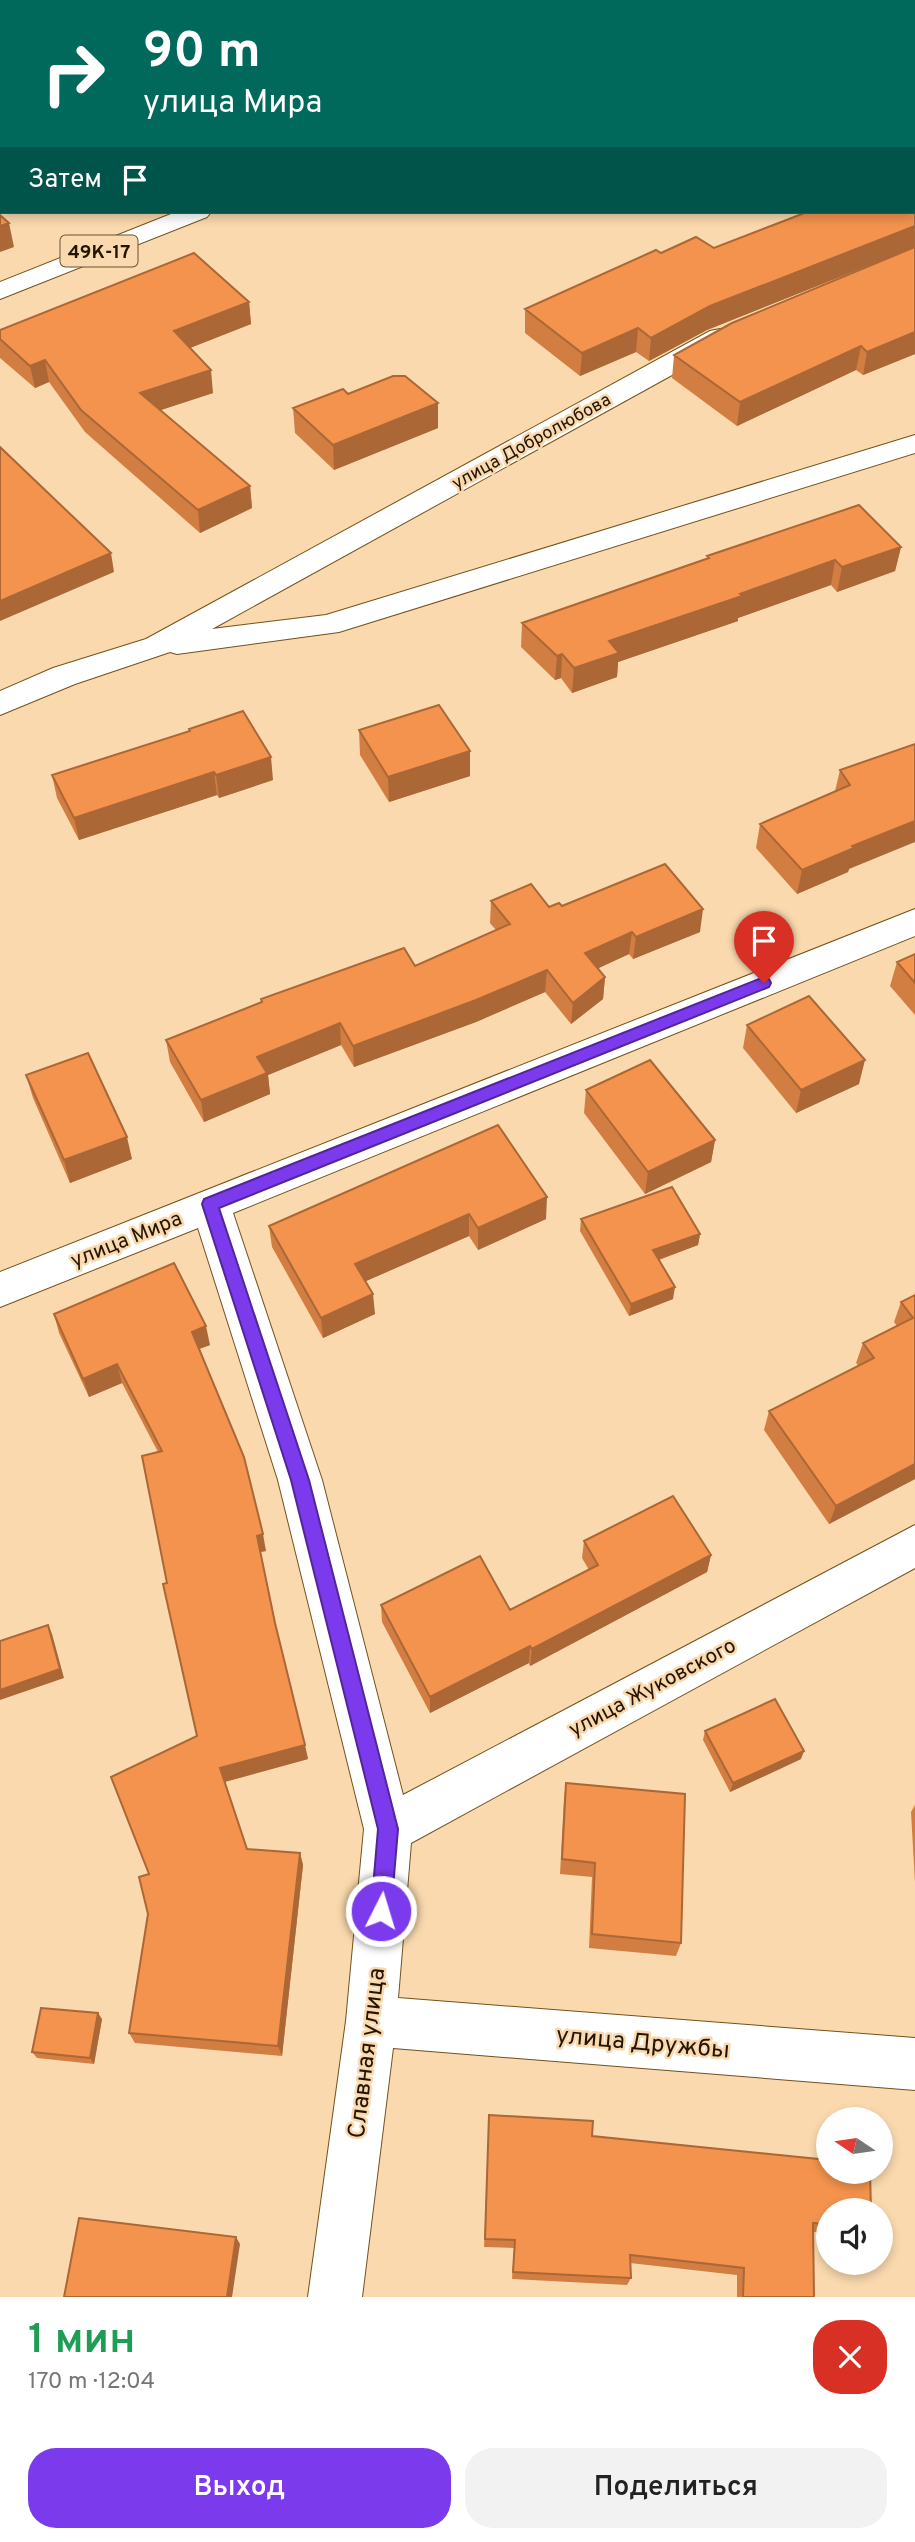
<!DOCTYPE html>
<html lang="ru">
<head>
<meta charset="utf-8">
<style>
	:root { --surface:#fff; --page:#f2f2f2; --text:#222; --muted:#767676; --accent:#7c3aed }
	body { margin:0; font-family:Overpass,sans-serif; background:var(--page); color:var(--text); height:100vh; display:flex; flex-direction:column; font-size:26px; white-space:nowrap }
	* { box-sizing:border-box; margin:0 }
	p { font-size:23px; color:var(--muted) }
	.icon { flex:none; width:38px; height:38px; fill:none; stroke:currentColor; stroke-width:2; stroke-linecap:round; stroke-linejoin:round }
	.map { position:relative; height:2297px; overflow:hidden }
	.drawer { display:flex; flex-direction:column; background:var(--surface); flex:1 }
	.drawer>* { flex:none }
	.guide { position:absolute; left:0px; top:0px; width:915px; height:214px; box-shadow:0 4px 10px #0003; background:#00695c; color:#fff; overflow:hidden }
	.needle { width:46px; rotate:283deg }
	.tools { position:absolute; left:816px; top:2107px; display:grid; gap:14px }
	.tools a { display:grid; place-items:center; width:77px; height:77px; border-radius:50%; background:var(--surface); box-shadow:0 4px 10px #0003; font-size:35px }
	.pin { position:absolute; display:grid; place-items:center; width:60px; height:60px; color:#fff; margin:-72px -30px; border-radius:50% 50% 50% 0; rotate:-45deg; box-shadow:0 0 7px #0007 }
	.pin .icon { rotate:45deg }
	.me { position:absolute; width:77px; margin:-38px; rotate:5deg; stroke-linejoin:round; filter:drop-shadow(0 0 5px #0008) }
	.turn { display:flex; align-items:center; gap:24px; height:147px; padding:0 28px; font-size:32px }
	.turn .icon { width:91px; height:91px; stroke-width:2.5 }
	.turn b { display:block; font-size:49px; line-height:60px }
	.then { display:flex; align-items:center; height:66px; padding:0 28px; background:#0003; gap:14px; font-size:26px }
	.round { display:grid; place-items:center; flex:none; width:74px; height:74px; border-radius:28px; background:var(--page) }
	.head { display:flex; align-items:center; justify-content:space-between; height:119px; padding:0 28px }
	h1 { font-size:42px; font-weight:600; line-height:52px; color:#1e9e55 }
	.action { display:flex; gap:14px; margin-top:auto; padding:14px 28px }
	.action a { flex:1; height:80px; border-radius:28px; background:var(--accent); color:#fff; font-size:28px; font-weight:600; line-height:80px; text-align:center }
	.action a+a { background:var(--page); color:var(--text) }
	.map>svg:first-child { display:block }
</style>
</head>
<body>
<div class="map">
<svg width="915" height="2297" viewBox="0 0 915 2297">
	<rect width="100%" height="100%" fill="#fad9ae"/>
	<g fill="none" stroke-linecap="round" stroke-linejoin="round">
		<g stroke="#74511b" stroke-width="2">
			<path id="minor" d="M720 329 730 331 734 337 730 343 212 629 326 615 915 435V453L339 632 177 654 170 652 75 684 0 715V691L53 668 146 639 710 331Z
				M915 909V936L233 1213 322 1480 403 1795 915 1525V1568L411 1843 398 1998 915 2038V2090L393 2048 362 2297H308L346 2021 364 1829 278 1480 198 1228 0 1307V1272Z"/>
		</g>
		<g stroke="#74511b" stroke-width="2">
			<path id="major" d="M715 0H740L714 2Z
				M176 212H211L207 217 0 299V282Z"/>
		</g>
		<use href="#minor" fill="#fff" fill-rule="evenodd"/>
		<use href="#major" fill="#fff" fill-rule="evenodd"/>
	</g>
	<path fill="#d27e42" d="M915 139V354L863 375 856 370 737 426 672 378 674 355 913 248 707 330 649 361 636 352 580 376 525 333V309L661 253 714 248 914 212Z
		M249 302 251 324 190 348 213 393 160 410 250 486 252 508 200 533 85 432 49 382 35 388 0 358V330Z
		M348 394 438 403V428L334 470 295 433 293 408Z
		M901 547 895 571 837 592 831 585 738 618V621L618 662 617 677 572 693 561 678 555 680 521 647 522 623 707 558V556Z
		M189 729 273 780 219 798 217 795 79 840 57 798 52 775 189 731Z
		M359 730 470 751V776L389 802 360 755Z
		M915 744 849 869 848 872 797 894 756 848 760 824 835 791 840 770Z
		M491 901 549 907 562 906 700 932 633 959 629 954 598 968 605 977 603 999 571 1024 545 992 476 1022 354 1067 341 1045 268 1075 270 1094 204 1122 170 1062 166 1040 261 1002V999L415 966 496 930 490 923Z
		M915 954V1015L890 986 897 962Z
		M747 1025 859 1084 796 1113 743 1048Z
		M26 1075 132 1159 70 1183 33 1098Z
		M586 1090 715 1140 711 1162 645 1194 584 1113Z
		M498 1125 546 1219 478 1250 469 1236 366 1281 375 1314 323 1338 272 1247 269 1226Z
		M581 1219 700 1234 698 1245 659 1260 673 1299 629 1316 580 1231Z
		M915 1295V1479L829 1524 764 1430 769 1411 859 1366 856 1363 863 1343 897 1326 894 1322 901 1302Z
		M54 1314 210 1345 199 1349 266 1551 260 1552 275 1623 308 1759 225 1782 247 1849 300 1853 303 1865 282 2056 135 2043 129 2033 148 1914 149 1874 197 1736 167 1583 158 1452 122 1383 89 1397 59 1333Z
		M584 1541 711 1555 707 1572 530 1666 529 1663 430 1713 382 1622 381 1605 510 1610 589 1570 582 1558Z
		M705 1731 801 1759 730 1792 703 1740Z
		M566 1783 681 1943 676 1956 589 1948 592 1877 560 1874 564 1798Z
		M915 1805V1883L911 1812Z
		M102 2019 94 2064 37 2058 32 2052Z
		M489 2115 592 2136 828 2210V2233L813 2232 814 2297H737V2275L630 2263 631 2278 627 2285 512 2279 514 2248 484 2247Z"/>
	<path fill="#ab6736" d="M520 0H563L559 2H515Z
		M915 24V45L914 46V25Z
		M9 223 14 247 0 252V226Z
		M915 226V247L707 330 649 361 651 338 710 306Z
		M249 302 251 324 177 353 174 331Z
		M638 328 636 352 580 376 582 353Z
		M915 332V354L863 375 867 352Z
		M861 346 856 370 737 426 740 402Z
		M45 360 49 382 35 388 30 366Z
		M211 370 213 393 143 416 140 393Z
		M438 403V428L334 470 333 445Z
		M250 486 252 508 200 533 198 510Z
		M901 547 895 571 837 592 842 567Z
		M111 553 114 572 0 621V601Z
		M835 560 831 585 738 618V621L618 662 617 677 572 693 574 668 609 641Z
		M562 654 561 678 555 680 557 656Z
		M470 751V776L389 802 388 777Z
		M271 757 273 780 219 798 216 775Z
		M214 772 217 795 79 840 74 818Z
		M915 821V842L849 869 848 872 797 894 802 870 852 846Z
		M703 909 700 932 633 959 636 937Z
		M632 932 629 954 584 975 585 953Z
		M547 970 545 992 476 1022 354 1067 353 1046Z
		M605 977 603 999 571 1024 573 1003Z
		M340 1023 341 1045 268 1075 270 1094 204 1122 201 1100 257 1057Z
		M865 1060 859 1084 796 1113 801 1090Z
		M127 1137 132 1159 70 1183 64 1160Z
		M715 1140 711 1162 645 1194 648 1172Z
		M547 1197 546 1219 478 1250V1228Z
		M469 1214V1236L357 1285 355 1264Z
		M700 1234 698 1245 652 1262 653 1250Z
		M675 1287 673 1299 629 1316 631 1304Z
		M373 1294 375 1314 323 1338 321 1318Z
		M206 1326 210 1345 196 1350 192 1332Z
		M117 1364 122 1383 89 1397 83 1379Z
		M915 1464V1479L829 1524 836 1506Z
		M263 1534 266 1551 260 1552 257 1536Z
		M711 1555 707 1572 530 1666 532 1649Z
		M48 1625 52 1634 64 1678 0 1700V1690Z
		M530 1646 529 1663 430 1713V1697Z
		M305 1745 308 1759 224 1782 220 1768Z
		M804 1751 801 1759 730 1792 733 1783Z
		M300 1853 303 1865 282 2056 278 2046Z
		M98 2013 102 2019 94 2064 90 2058Z
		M236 2237 240 2244 232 2297H227Z"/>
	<path fill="#f4934d" stroke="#ab6736" stroke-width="2" d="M390 0H520L515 2H384Z
		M815 0H915V24L914 25V2H815L813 1Z
		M914 139H915V226L710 306 651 338 638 328 582 353 525 309 656 250 661 253 696 237 714 248 807 212H914Z
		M0 215 9 223 0 226Z
		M915 247V332L867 352 861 346 740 402 674 355 732 323Z
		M194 253 249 302 174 331 211 370 140 393 250 486 198 510 81 410 45 360 30 366 0 339V330Z
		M393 376H405L438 403 333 445 293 408 343 389 348 394Z
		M0 447 111 553 0 601Z
		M859 505 901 547 842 567 835 560 740 594 742 596 609 641 619 653 574 668 562 654 557 656 522 623 709 558 707 556Z
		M439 705 470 751 388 777 359 730Z
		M243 711 271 757 216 775 214 772 74 818 52 775 190 731 189 729Z
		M915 744V821L852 846 854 848 802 870 760 824 850 785 840 770Z
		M665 864 703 909 636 937 632 932 585 953 605 977 573 1003 547 970 476 1000 353 1046 340 1023 257 1057 267 1073 201 1100 166 1040 262 1002 261 999 404 948 415 966 510 924 491 901 531 884 549 907 559 903 562 906Z
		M915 954V983L897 962Z
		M809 996 865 1060 801 1090 747 1025Z
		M88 1053 127 1137 64 1160 26 1075Z
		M650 1060 715 1140 648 1172 586 1090Z
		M498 1125 547 1197 478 1228 469 1214 355 1264 373 1294 321 1318 269 1226Z
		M672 1187 700 1234 653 1250 675 1287 631 1304 581 1219Z
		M174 1263 206 1326 192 1332 244 1457 263 1534 257 1536 275 1623 305 1745 220 1768 247 1849 300 1853 278 2046 129 2033 148 1914 139 1877 149 1874 111 1777 197 1736 163 1584 167 1583 142 1456 162 1451 117 1364 83 1379 54 1314Z
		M915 1295V1464L836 1506 769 1411 874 1358 863 1343 913 1318 901 1302Z
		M673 1496 711 1555 532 1649 530 1646 430 1697 381 1605 480 1556 510 1610 598 1565 584 1541Z
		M48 1625 60 1669 0 1690V1641Z
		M775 1699 804 1751 733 1783 705 1731Z
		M566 1783 685 1794 681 1943 592 1934 595 1863 562 1859Z
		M41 2008 98 2013 90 2058 32 2052Z
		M489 2115 593 2121 592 2136 828 2160V2172H870L871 2210H828V2224L813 2223 814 2297H743L744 2268 630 2255 631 2278 513 2272 515 2240 485 2239Z
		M79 2218 236 2237 227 2297H64Z"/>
	<path fill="#7c3aed" stroke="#51269a" stroke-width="2" d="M764 977 769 979 771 983 769 987 219 1208 309 1480 398 1829 391 1911 388 1919 381 1922 374 1919 371 1911 378 1829 291 1480 202 1204 204 1199Z"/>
	<g text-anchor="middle" stroke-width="5" stroke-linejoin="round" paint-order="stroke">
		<g font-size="18" fill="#241502" stroke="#fad9ae">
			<text transform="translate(531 441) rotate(-29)" y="6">улица Добролюбова</text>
		</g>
		<rect fill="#fad9ae" stroke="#645036" stroke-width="2" x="60.5" y="235.5" width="77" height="31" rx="5"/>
		<g font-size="19" font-weight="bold" fill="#241502">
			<text x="99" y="258">49К-17</text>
		</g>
		<g font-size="21" fill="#241502" stroke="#fad9ae">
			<text transform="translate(126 1239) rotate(-22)" y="7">улица Мира</text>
			<text transform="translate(652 1687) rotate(-28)" y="7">улица Жуковского</text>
		</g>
		<g font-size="24" fill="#241502" stroke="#fad9ae">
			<text transform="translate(643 2042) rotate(5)" y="8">улица Дружбы</text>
			<text transform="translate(366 2053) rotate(-83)" y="8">Славная улица</text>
		</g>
	</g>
</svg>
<div class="tools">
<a><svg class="needle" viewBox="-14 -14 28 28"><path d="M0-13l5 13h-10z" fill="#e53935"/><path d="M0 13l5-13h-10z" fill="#767676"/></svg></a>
<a><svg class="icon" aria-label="sound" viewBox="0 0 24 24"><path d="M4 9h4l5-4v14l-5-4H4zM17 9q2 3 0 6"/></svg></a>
</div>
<div class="pin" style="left:764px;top:983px;background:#d93025"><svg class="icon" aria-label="arrive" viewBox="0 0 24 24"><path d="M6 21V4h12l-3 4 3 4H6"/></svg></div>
<svg class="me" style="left:381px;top:1911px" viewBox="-20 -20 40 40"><circle r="17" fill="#7c3aed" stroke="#fff" stroke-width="3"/><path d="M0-11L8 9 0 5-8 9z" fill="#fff"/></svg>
<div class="guide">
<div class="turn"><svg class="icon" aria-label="right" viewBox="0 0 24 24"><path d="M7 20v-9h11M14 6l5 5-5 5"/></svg><div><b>90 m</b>улица Мира</div></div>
<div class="then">Затем<svg class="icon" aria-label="arrive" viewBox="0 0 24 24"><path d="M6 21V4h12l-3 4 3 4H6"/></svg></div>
</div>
</div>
<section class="drawer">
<div class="head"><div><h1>1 мин</h1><p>170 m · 12:04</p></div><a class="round" style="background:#d93025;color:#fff"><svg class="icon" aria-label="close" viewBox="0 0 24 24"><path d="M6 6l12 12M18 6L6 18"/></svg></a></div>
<div class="action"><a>Выход</a><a>Поделиться</a></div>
</section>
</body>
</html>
